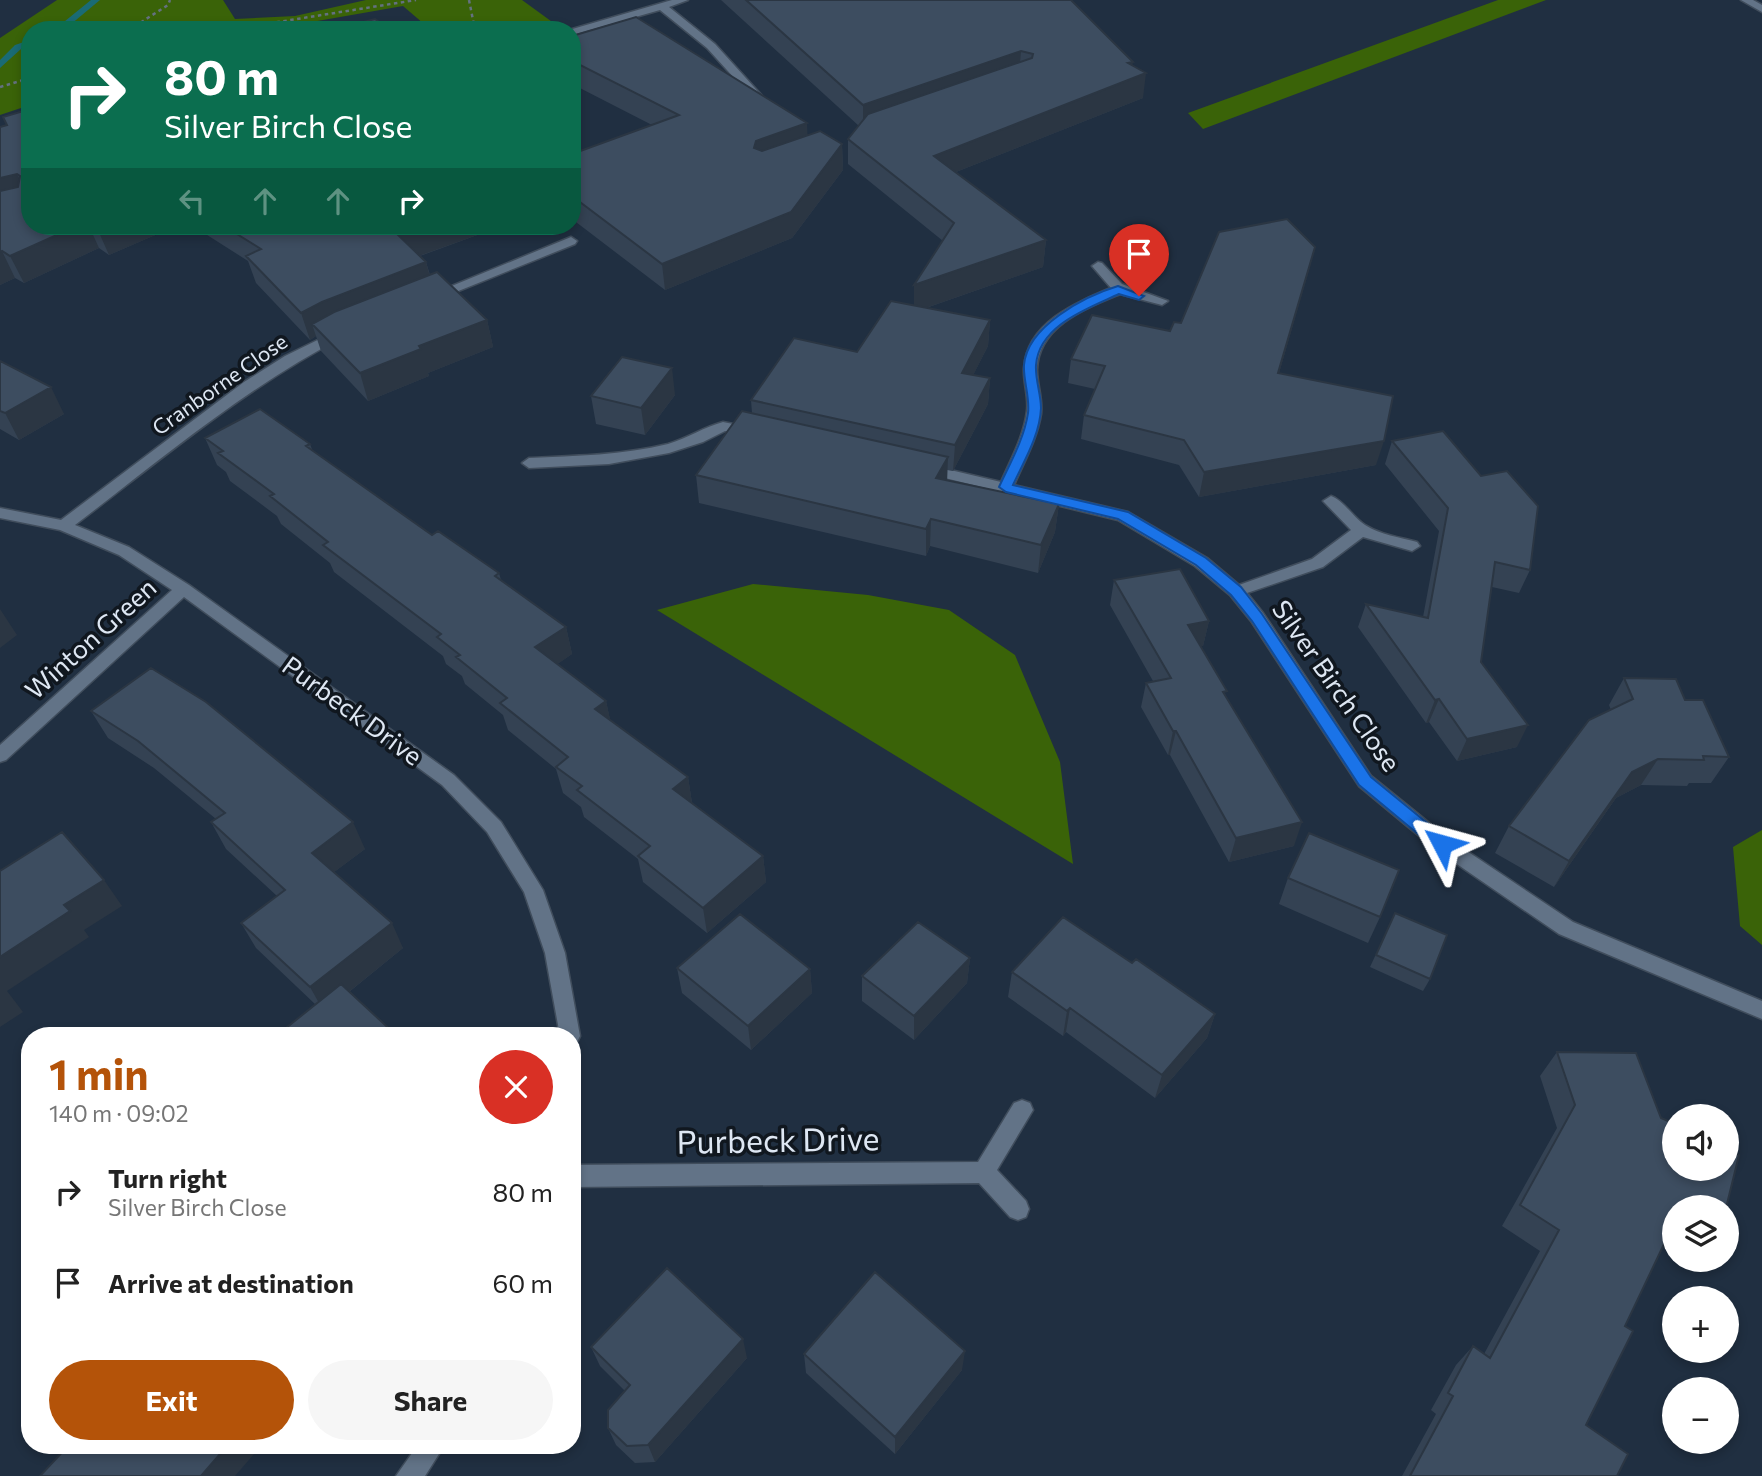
<!DOCTYPE html>
<html lang="en">
<head>
<meta charset="utf-8">
<style>
	:root { --surface:#fff; --page:#f6f6f6; --text:#222; --muted:#767676; --accent:#b45309 }
	body { margin:0; font-family:Commissioner,sans-serif; background:var(--page); color:var(--text); height:100vh; display:flex; flex-direction:column; font-size:26px; white-space:nowrap }
	* { box-sizing:border-box; margin:0 }
	p { font-size:23px; color:var(--muted) }
	.icon { flex:none; width:38px; height:38px; fill:none; stroke:currentColor; stroke-width:2; stroke-linecap:round; stroke-linejoin:round }
	.map { position:relative; flex:1; overflow:hidden }
	.sheet { position:absolute; left:21px; top:1027px; width:560px; height:427px; display:flex; flex-direction:column; background:var(--surface); border-radius:28px; box-shadow:0 4px 10px #0003 }
	.sheet>* { flex:none }
	.guide { position:absolute; left:21px; top:21px; width:560px; height:214px; border-radius:28px; box-shadow:0 4px 10px #0003; background:#0b6e4f; color:#fff; overflow:hidden }
	.buttons { position:absolute; left:1662px; top:1104px; display:grid; gap:14px }
	.buttons a { display:grid; place-items:center; width:77px; height:77px; border-radius:50%; background:var(--surface); box-shadow:0 4px 10px #0003; font-size:35px }
	.pin { position:absolute; display:grid; place-items:center; width:60px; height:60px; color:#fff; margin:-72px -30px; border-radius:50% 50% 50% 0; rotate:-45deg; box-shadow:0 0 7px #0007 }
	.pin .icon { rotate:45deg }
	.me { position:absolute; width:77px; margin:-38px; rotate:309deg; stroke-linejoin:round; filter:drop-shadow(0 0 5px #0008) }
	.turn { display:flex; align-items:center; gap:24px; height:147px; padding:0 28px; font-size:32px }
	.turn .icon { width:91px; height:91px; stroke-width:2.5 }
	.turn b { display:block; font-size:49px; line-height:60px }
	.lanes { display:flex; align-items:center; height:66px; padding:0 28px; background:#0003; justify-content:center; gap:35px; direction:ltr }
	.lanes .off { opacity:.35 }
	.round { display:grid; place-items:center; flex:none; width:74px; height:74px; border-radius:37px; background:var(--page) }
	.headline { display:flex; align-items:center; justify-content:space-between; height:119px; padding:0 28px }
	h1 { font-size:42px; font-weight:700; line-height:52px; color:var(--accent) }
	.button { display:flex; gap:14px; margin-top:auto; padding:14px 28px }
	.button a { flex:1; height:80px; border-radius:42px; background:var(--accent); color:#fff; font-size:28px; font-weight:700; line-height:80px; text-align:center }
	.button a+a { background:var(--page); color:var(--text) }
	ul { padding:0; list-style:none }
	li { display:flex; align-items:center; gap:21px; height:91px; padding:0 28px }
	li div { flex:1 }
	li b { display:block; font-size:26px }
	li em { font-style:normal }
	.map>svg:first-child { display:block }
</style>
</head>
<body>
<div class="map">
<svg width="1762" height="1476" viewBox="0 0 1762 1476">
	<rect width="100%" height="100%" fill="#202f41"/>
	<path fill="#3a6308" d="M57 0H223L235 19 295 16 366 0H522L555 24 537 30H431L403 6 266 30H30V105L0 115V38Z
		M1498 0H1546L1203 129 1188 113Z
		M753 584 868 595 949 610 1015 655 1060 762 1073 864 657 610Z
		M1762 830V945L1740 926 1733 847Z"/>
	<g fill="none" stroke-linecap="round" stroke-linejoin="round">
		<path fill="#1a6b74" fill-rule="evenodd" d="M91 0H100L64 30H54Z
			M30 40V46L21 49 0 68V60L15 45Z"/>
		<g stroke="#404d5c" stroke-width="3">
			<path id="minor" d="M672 0H688L669 7 715 44 764 98V102H756L707 48 660 10 572 35V30H569Z
				M1741 0H1753L1762 5V12Z
				M571 237 577 241 575 244 436 300 431 301 425 297Z
				M1098 262 1102 263 1122 284 1168 301 1162 305 1120 294C1086 308 1038 326 1037 370 1037 385 1043 399 1041 414 1037 439 1024 462 1014 485L1128 512 1207 558 1239 585 1312 559 1351 530 1323 501 1331 496C1343 500 1353 517 1365 525 1381 535 1399 537 1417 542L1420 546 1412 551 1363 537 1323 567 1247 593 1263 613 1371 776 1449 839 1573 922 1762 1001V1019L1559 934 1435 849 1359 786 1251 621 1230 595 1195 566 1118 520 920 472 918 469 920 466 925 464 1001 482C1011 459 1024 436 1027 411 1029 397 1023 382 1024 368 1027 323 1075 303 1111 288L1092 266Z
				M340 329 345 330V336C246 387 163 458 75 525L129 547 189 585 454 775 501 822 543 890 565 953 580 1036 577 1042 572 1044V1036H560L545 953 524 892 487 832 442 785 184 597 6 760 0 762V745L172 590 119 555 60 530 0 518V508L61 520 244 382 285 356Z
				M723 422 759 429 761 432 754 436 725 431 703 442 669 453 609 464 529 468 522 463 529 458C576 456 623 455 668 444 688 438 704 427 723 422Z
				M1022 1100 1030 1103 1033 1110 997 1170 1026 1201 1029 1209 1026 1217 1018 1220 1010 1217 979 1183 572 1187V1165L978 1162 1014 1103Z
				M417 1446H444L425 1476H396Z"/>
		</g>
		<path stroke="#647180" stroke-width="2.5" stroke-dasharray="3.5 3.5" stroke-linecap="butt" d="M469 0 475 30
			M129 30 168 5 170 0
			M228 30 416 0
			M0 87 30 78"/>
		<use href="#minor" fill="#627387" fill-rule="evenodd"/>
	</g>
	<path fill="#344253" d="M721 0H1071L1132 66 1143 98 956 172 1046 240 1043 267 926 308 990 320 988 346 973 375 990 378 988 404 953 471 947 470V480L1059 504 1055 532 1038 573 930 546 926 556 699 503 696 475 752 413 751 400 857 352 914 305 943 241 848 164V139L859 126Z
		M572 36 808 135 842 144 843 170 792 238 665 290 572 219V154L652 125 572 84Z
		M30 109V226H176L109 255 99 248 24 283 15 278 0 285V127L7 125 3 117Z
		M193 226H502L420 256 426 262 430 275 487 320 493 347 428 373 429 376 368 401 321 351 316 336 310 340 256 283 248 261Z
		M1315 247 1279 373 1376 465 1199 497 1179 465 1081 439 1084 415 1095 389 1068 383 1071 359 1170 331Z
		M0 361 64 414 19 440 0 429Z
		M675 395 645 435 596 424 591 396Z
		M205 438 310 444 313 452 432 535 499 573 501 580 566 627 572 654 557 664 606 701 610 720 688 777 692 803 763 856 766 882 707 933 643 882 638 859 584 817 581 807 563 793 556 769 508 730 503 715 465 684 462 676 446 664 443 656 334 572 330 563 281 524 277 516 230 481 226 472 217 465Z
		M1392 441 1530 570 1519 593 1492 587 1481 662 1517 747 1457 761 1429 722 1426 723 1358 627 1366 604 1423 617 1439 531 1385 464Z
		M1114 580 1209 621 1203 646H1200L1226 696 1294 846 1229 862 1170 755H1168L1141 707 1146 683 1153 681 1110 605Z
		M1624 678 1685 700 1729 757 1711 783H1689L1687 786 1641 785 1616 798 1554 887 1495 853 1509 826 1611 710 1609 705Z
		M91 711 365 849 334 872 403 948 349 992 316 1005 256 948 241 923 277 896 226 849 211 822 216 819 154 768 108 738Z
		M1288 878 1380 917 1368 943 1279 904Z
		M1395 913 1430 979 1423 991 1370 967Z
		M970 958 967 983 914 1040 862 1001V976Z
		M1132 963 1215 1014 1207 1038 1155 1098 1066 1032 1063 1036 1008 997 1012 972Z
		M677 968 810 969 812 993 751 1050 682 993Z
		M1557 1052 1661 1118 1726 1208H1675V1228L1672 1227 1625 1326 1586 1425 1617 1476H1402L1436 1414 1431 1410 1456 1365 1473 1346 1484 1354 1540 1251 1502 1226 1557 1128 1540 1076Z
		M591 1347 747 1358 655 1462 635 1463 616 1445 608 1428 625 1391 600 1366Z
		M804 1354 962 1370 895 1454 806 1373Z"/>
	<path fill="#2b3643" d="M1021 51 1019 76 863 130V105Z
		M1133 62 1130 79 1146 73 1143 98 933 181 934 156Z
		M807 123 808 148 758 167 754 148 756 141Z
		M842 144 843 170 792 238 665 290 662 264Z
		M17 174 29 199 0 208V178Z
		M77 226H89L99 248 24 283 10 256Z
		M103 226H176L109 255 97 228Z
		M423 226H502L405 261 398 235Z
		M1046 240 1043 267 914 312V285Z
		M1315 247 1309 270 1272 397 1278 373Z
		M2 251 15 278 0 285V252Z
		M426 262 433 288 312 324 316 336 310 340 301 313 322 302Z
		M487 320 493 347 428 373 429 376 368 401 360 373 419 346Z
		M990 320 988 346 961 399 962 373Z
		M672 368 675 395 645 435 641 408Z
		M990 378 988 404 953 471 955 445Z
		M51 387 64 414 19 440 5 413Z
		M1384 441 1376 465 1199 497 1204 472Z
		M948 457 947 484 936 478Z
		M1059 504 1055 532 1038 573 1041 545Z
		M931 519 930 546 926 556V529Z
		M0 609 17 635 0 648Z
		M1209 621 1203 646 1182 650 1188 625Z
		M566 627 572 654 542 675 535 647Z
		M1439 699 1429 722 1426 723 1435 700Z
		M606 701 612 728 595 709Z
		M1528 725 1517 747 1457 761 1467 739Z
		M1173 731H1176L1170 755H1168Z
		M1658 759 1641 785 1616 798 1554 887 1569 861 1632 772Z
		M688 777 692 803 673 789Z
		M353 822 365 849 325 879 312 853Z
		M1302 822 1294 846 1229 862 1236 838Z
		M763 856 766 882 707 933 703 908Z
		M104 880 122 906 84 930 89 937 7 991 23 1012 0 1027V957L64 905Z
		M392 923 403 948 324 1012 310 987Z
		M970 958 967 983 914 1040V1016Z
		M810 969 812 993 751 1050 748 1026Z
		M1070 1008 1066 1032 1063 1036 1067 1011Z
		M1215 1014 1207 1038 1155 1098 1162 1075Z
		M743 1339 747 1358 655 1462 648 1445Z
		M965 1351 962 1370 895 1454V1437Z
		M227 1446H261L235 1476H201Z"/>
	<path fill="#3d4d60" stroke="#2b3643" stroke-width="2" d="M746 0H1071L1133 62 1128 63 1146 73 934 156 1046 240 914 285 954 223 848 139 868 114 1032 58 1033 54 1021 51 863 105Z
		M636 17 807 123 756 141 754 148 762 151 820 131 842 144 791 212 662 264 572 196V154L679 115 572 61V36Z
		M375 19 390 30H332Z
		M30 109V226H77L10 256 2 251 0 252V191L18 187 20 176 17 174 0 178V127L7 125 3 117Z
		M1287 219 1315 247 1278 373 1393 396 1384 441 1204 472 1184 440 1084 415 1105 366 1071 359 1092 315 1170 331 1174 322 1181 323 1219 232Z
		M224 226H423L398 235 426 262 322 302 301 313 246 256 261 249Z
		M437 272 487 320 419 346 421 349 360 373 312 324 334 312Z
		M891 301 990 320 962 373 990 378 955 445 751 400 794 338 857 352Z
		M622 357 672 368 641 408 591 396Z
		M0 361 51 387 5 413 0 411Z
		M260 409 310 444 306 446 432 535 438 531 499 573 495 576 566 627 535 647 606 701 595 709 688 777 673 789 763 856 703 908 638 856 650 846 577 790 582 786 556 767 568 757 500 703 507 698 456 657 460 655 437 637 441 634 323 545 328 542 270 496 274 494 218 453 223 451 205 438Z
		M742 411 948 457 936 478 1059 504 1041 545 931 519 926 529 696 475Z
		M1443 431 1481 476 1507 471 1538 506 1530 570 1495 562 1481 662 1528 725 1467 739 1439 699 1435 700 1366 604 1428 618 1448 508 1392 441Z
		M1180 569 1209 621 1188 625 1227 691 1223 692 1302 822 1236 838 1176 731H1173L1146 683 1171 678 1114 580Z
		M151 668 206 702 353 822 312 853 392 923 310 987 241 923 285 890 211 822 225 813 138 741 91 711Z
		M1624 678 1676 679 1685 700H1703L1729 757 1703 756 1704 760 1658 759 1632 772 1569 861 1509 826 1589 720 1633 699Z
		M62 832 104 880 64 905 70 911 0 957V871Z
		M1309 833 1399 870 1380 917 1288 878Z
		M1395 913 1447 935 1430 979 1376 955Z
		M740 914 810 969 748 1026 677 968Z
		M1063 917 1132 963 1136 959 1215 1014 1162 1075 1070 1008 1067 1011 1012 972Z
		M918 922 970 958 914 1016 862 976Z
		M341 984 397 1036H276Z
		M1557 1052 1636 1053 1661 1118 1675 1124V1169H1727V1150L1739 1155 1726 1208H1698L1685 1201 1681 1208H1675V1221L1625 1326 1633 1331 1586 1425 1628 1454 1617 1476H1410L1453 1396 1448 1393 1473 1346 1490 1358 1559 1230 1520 1205 1575 1105Z
		M667 1268 743 1339 648 1445 627 1446 608 1428V1410L630 1385 591 1347Z
		M875 1272 965 1351 895 1437 804 1354Z
		M68 1446H227L201 1476H40Z"/>
	<path fill="#1a73e8" stroke="#114b97" stroke-width="2" d="M1118 286 1144 296 1139 300 1119 294C1089 308 1039 325 1036 365 1035 379 1041 394 1041 408 1040 435 1024 461 1013 485L1128 512 1206 558 1241 587 1262 614 1371 777 1448 840 1450 844 1448 849H1436L1359 785 1252 621 1231 595 1196 565 1118 519 1006 492 999 487C1010 463 1024 439 1028 413 1030 397 1023 380 1024 365 1027 326 1085 296 1118 286Z"/>
	<g text-anchor="middle" stroke-width="7" stroke-linejoin="round" paint-order="stroke">
		<g font-size="21" fill="#dee7f3" stroke="#10171f">
			<text transform="translate(220 385) rotate(-35)" y="7">Cranborne Close</text>
		</g>
		<g font-size="26" fill="#dee7f3" stroke="#10171f">
			<text transform="translate(91 639) rotate(-42)" y="9">Winton Green</text>
			<text transform="translate(1336 686) rotate(55)" y="9">Silver Birch Close</text>
			<text transform="translate(352 711) rotate(36)" y="9">Purbeck Drive</text>
		</g>
		<g font-size="32" fill="#dee7f3" stroke="#10171f">
			<text transform="translate(778 1141) rotate(-1)" y="11">Purbeck Drive</text>
		</g>
	</g>
</svg>
<div class="buttons">
<a><svg class="icon" aria-label="sound" viewBox="0 0 24 24"><path d="M4 9h4l5-4v14l-5-4H4zM17 9q2 3 0 6"/></svg></a>
<a><svg class="icon" aria-label="layers" viewBox="0 0 24 24"><path d="M12 4l9 5-9 5-9-5zM3 14l9 5 9-5"/></svg></a>
<a>+</a>
<a>−</a>
</div>
<div class="pin" style="left:1139px;top:296px;background:#d93025"><svg class="icon" aria-label="arrive" viewBox="0 0 24 24"><path d="M6 21V4h12l-3 4 3 4H6"/></svg></div>
<svg class="me" style="left:1442px;top:844px" viewBox="-20 -20 40 40"><path d="M0-17L14 15 0 8-14 15z" fill="#1a73e8" stroke="#fff" stroke-width="4"/></svg>
<div class="guide">
<div class="turn"><svg class="icon" aria-label="right" viewBox="0 0 24 24"><path d="M7 20v-9h11M14 6l5 5-5 5"/></svg><div><b>80 m</b>Silver Birch Close</div></div>
<div class="lanes"><svg class="icon off" aria-label="left" viewBox="0 0 24 24"><path d="M17 20v-9H6M10 6l-5 5 5 5"/></svg><svg class="icon off" aria-label="ahead" viewBox="0 0 24 24"><path d="M12 20V5M6 11l6-6 6 6"/></svg><svg class="icon off" aria-label="ahead" viewBox="0 0 24 24"><path d="M12 20V5M6 11l6-6 6 6"/></svg><svg class="icon" aria-label="right" viewBox="0 0 24 24"><path d="M7 20v-9h11M14 6l5 5-5 5"/></svg></div>
</div>
<section class="sheet">
<div class="headline"><div><h1>1 min</h1><p>140 m · 09:02</p></div><a class="round" style="background:#d93025;color:#fff"><svg class="icon" aria-label="close" viewBox="0 0 24 24"><path d="M6 6l12 12M18 6L6 18"/></svg></a></div>
<ul>
<li><svg class="icon" aria-label="right" viewBox="0 0 24 24"><path d="M7 20v-9h11M14 6l5 5-5 5"/></svg><div><b>Turn right</b><p>Silver Birch Close</p></div><em>80 m</em></li>
<li><svg class="icon" aria-label="arrive" viewBox="0 0 24 24"><path d="M6 21V4h12l-3 4 3 4H6"/></svg><div><b>Arrive at destination</b></div><em>60 m</em></li>
</ul>
<div class="button"><a>Exit</a><a>Share</a></div>
</section>
</div>
</body>
</html>
